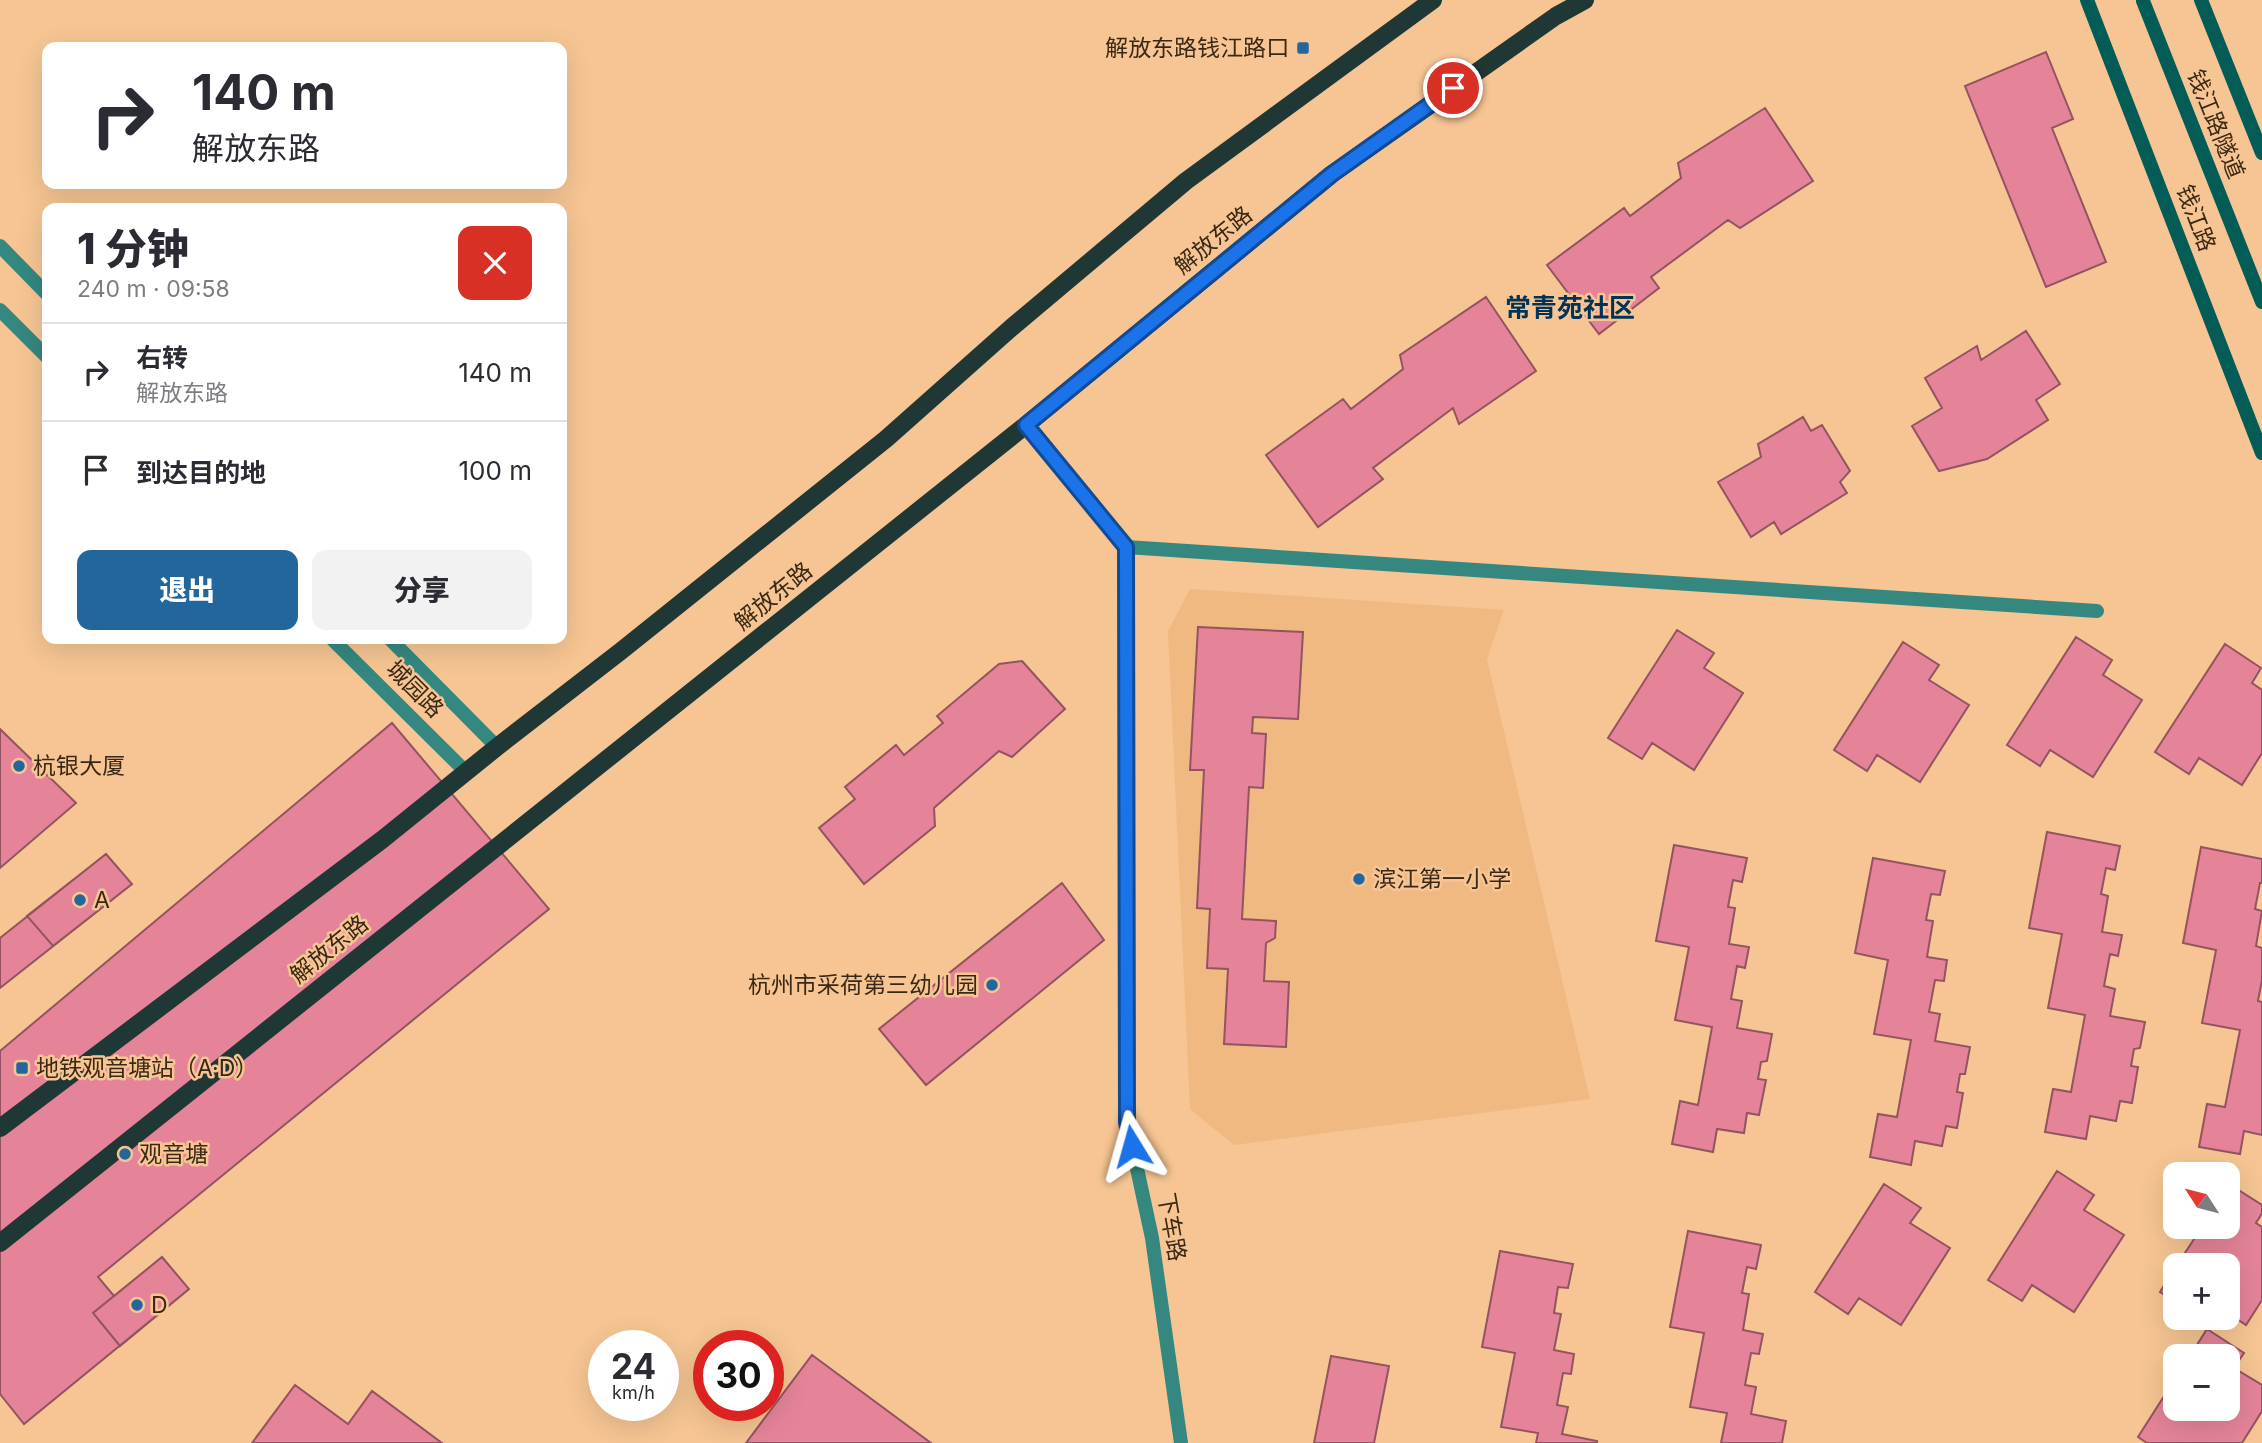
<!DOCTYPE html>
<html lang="zh">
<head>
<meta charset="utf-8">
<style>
	:root { --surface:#fff; --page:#f2f2f3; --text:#2b2b33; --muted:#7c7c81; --line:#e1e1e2; --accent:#23669b }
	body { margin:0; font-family:Inter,"Noto Sans SC",sans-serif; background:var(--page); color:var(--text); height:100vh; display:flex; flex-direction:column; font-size:26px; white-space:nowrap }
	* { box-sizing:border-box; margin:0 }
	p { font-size:23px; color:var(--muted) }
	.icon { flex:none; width:38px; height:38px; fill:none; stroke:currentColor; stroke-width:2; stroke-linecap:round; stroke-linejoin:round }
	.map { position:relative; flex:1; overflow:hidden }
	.details { position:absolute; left:42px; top:203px; width:525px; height:441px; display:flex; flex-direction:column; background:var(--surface); border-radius:14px; box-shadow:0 7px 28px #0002 }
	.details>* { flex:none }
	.hud { position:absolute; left:42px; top:42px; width:525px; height:147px; border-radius:14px; box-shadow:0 7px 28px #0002; background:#fff; color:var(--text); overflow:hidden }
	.needle { width:46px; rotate:306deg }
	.tools { position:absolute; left:2163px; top:1162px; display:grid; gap:14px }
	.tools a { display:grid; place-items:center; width:77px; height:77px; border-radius:14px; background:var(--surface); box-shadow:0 7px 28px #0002; font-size:35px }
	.speed { position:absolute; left:588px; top:1330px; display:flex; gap:14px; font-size:35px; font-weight:700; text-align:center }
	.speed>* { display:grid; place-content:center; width:91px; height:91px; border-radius:50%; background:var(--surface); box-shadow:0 7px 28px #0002; line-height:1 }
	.speed small { font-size:18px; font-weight:400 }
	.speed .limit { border:10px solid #d22; background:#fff; color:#111 }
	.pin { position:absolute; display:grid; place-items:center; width:60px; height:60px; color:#fff; margin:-30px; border:4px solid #fff; border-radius:50%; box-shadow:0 2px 7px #0007 }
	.me { position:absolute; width:77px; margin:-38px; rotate:352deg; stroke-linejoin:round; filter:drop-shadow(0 0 5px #0008) }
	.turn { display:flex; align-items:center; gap:24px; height:147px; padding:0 35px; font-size:32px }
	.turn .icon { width:91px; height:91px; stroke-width:2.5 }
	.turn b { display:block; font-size:49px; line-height:60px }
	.round { display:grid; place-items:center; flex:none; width:74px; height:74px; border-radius:14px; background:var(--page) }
	.overview { display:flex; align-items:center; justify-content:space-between; height:119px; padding:0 35px }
	h1 { font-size:42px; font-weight:800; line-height:52px }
	.cta { display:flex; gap:14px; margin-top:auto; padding:14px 35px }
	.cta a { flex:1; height:80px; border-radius:14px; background:var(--accent); color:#fff; font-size:28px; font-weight:800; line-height:80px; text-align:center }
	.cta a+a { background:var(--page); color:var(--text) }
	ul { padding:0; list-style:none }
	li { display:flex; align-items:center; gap:21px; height:98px; padding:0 35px; border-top:2px solid var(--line) }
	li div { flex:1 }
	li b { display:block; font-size:26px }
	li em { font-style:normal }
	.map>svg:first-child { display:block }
</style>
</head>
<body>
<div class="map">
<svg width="2262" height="1443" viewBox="0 0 2262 1443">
	<rect width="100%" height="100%" fill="#f6c593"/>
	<path fill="#efb981" d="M1190 589 1504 610 1487 659 1590 1099 1234 1145 1190 1109 1168 631Z"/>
	<path fill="#e58499" stroke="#935361" stroke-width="2" d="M2046 52 2073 119 2052 128 2106 262 2046 287 1965 86Z
		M1765 108 1813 181 1740 228 1728 220 1651 277 1659 288 1599 334 1547 265 1624 208 1630 216 1681 178 1678 163Z
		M1486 297 1536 371 1459 424 1453 408 1373 468 1383 479 1318 527 1266 455 1343 399 1351 409 1403 369 1400 355Z
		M2026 331 2060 384 2036 400 2048 420 1987 459 1939 471 1912 426 1942 408 1925 378 1977 346 1981 360Z
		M1803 417 1811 431 1822 425 1850 471 1840 482 1847 493 1781 534 1774 522 1751 537 1718 482 1761 457 1758 444Z
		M1198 627 1303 632 1298 719 1253 717 1252 733 1266 734 1263 788 1249 787 1242 919 1276 921 1275 938 1266 943 1264 981 1289 982 1286 1047 1224 1044 1228 969 1207 968 1210 909 1197 908 1204 770H1190Z
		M1677 630 1714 653 1704 668 1743 693 1694 770 1652 743 1642 759 1608 738Z
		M2076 637 2112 660 2103 675 2142 700 2093 777 2050 750 2040 766 2007 745Z
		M1903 642 1939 665 1929 680 1969 705 1920 782 1877 755 1867 771 1834 750Z
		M2225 644 2261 668 2252 683 2262 690V753L2242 785 2199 758 2189 774 2155 752Z
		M1022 661 1065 709 1012 757 999 751 934 808 935 826 864 884 819 828 855 799 845 787 896 745 904 755 943 723 937 716 999 664Z
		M392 723 549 909 98 1277 114 1296 162 1257 189 1289 24 1424 0 1394V1051Z
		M0 729 76 803 0 868Z
		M2047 832 2120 846 2115 870 2106 868 2101 894 2108 896 2102 932 2122 935 2118 956 2110 954 2104 986 2115 989 2110 1016 2145 1022 2140 1048 2134 1049 2131 1066 2138 1067 2132 1103 2120 1101 2116 1121 2090 1116 2086 1139 2045 1132 2053 1089 2071 1092 2085 1015 2048 1008 2062 934 2029 928Z
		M1674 845 1747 858 1742 882 1733 880 1728 907 1735 908 1729 944 1749 947 1745 968 1737 966 1731 999 1742 1001 1737 1028 1772 1034 1767 1061 1761 1062 1758 1079 1766 1080 1759 1115 1747 1113 1744 1133 1717 1129 1713 1152 1672 1144 1680 1101 1698 1105 1712 1027 1675 1020 1689 947 1656 941Z
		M2201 847 2262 859V883H2260L2255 909 2262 911 2256 946 2262 948V980L2258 1001 2262 1002V1135L2244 1131 2240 1154 2199 1147 2207 1104 2225 1107 2240 1030 2202 1023 2216 950 2183 943Z
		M106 854 132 884 0 988V938Z
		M106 854 132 884 53 946 27 916Z
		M1873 858 1945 871 1940 895 1931 894 1926 920 1933 921 1927 957 1947 960 1944 981 1935 980 1929 1012 1940 1014 1935 1041 1970 1047 1965 1074H1960L1957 1092 1963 1093 1957 1128 1946 1126 1942 1146 1915 1141 1911 1165 1870 1157 1878 1114 1897 1117 1911 1040 1874 1034 1888 960 1855 953Z
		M1062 883 1104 940 926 1085 879 1029Z
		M2057 1171 2094 1195 2084 1210 2124 1235 2074 1312 2032 1285 2022 1301 1988 1280Z
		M1884 1184 1921 1208 1910 1223 1950 1248 1901 1325 1859 1298 1848 1314 1815 1292Z
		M2229 1184 2262 1205V1213L2256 1223 2262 1227V1300L2246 1325 2228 1313V1265H2177L2202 1227H2228Z
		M1688 1231 1761 1245 1756 1269 1747 1267 1742 1293 1749 1294 1743 1330 1763 1334 1759 1354 1751 1353 1745 1385 1756 1387 1751 1414 1786 1421 1782 1443H1721L1727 1413 1690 1407 1704 1333 1670 1327Z
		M1500 1251 1573 1264 1568 1288 1558 1287 1554 1313 1561 1314 1554 1350 1574 1354 1571 1374 1563 1373 1557 1405 1568 1407 1562 1434 1597 1441V1443H1536L1538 1433 1501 1427 1515 1353 1482 1347Z
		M162 1257 189 1289 120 1346 93 1313Z
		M2175 1268V1302L2160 1292Z
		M2207 1329 2244 1353 2234 1368 2262 1385V1411L2242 1443H2147L2138 1437 2175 1379V1409H2228V1356H2190Z
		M812 1355 931 1443H746Z
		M1331 1356 1389 1366 1374 1443H1314Z
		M295 1385 348 1424 372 1391 442 1443H252Z"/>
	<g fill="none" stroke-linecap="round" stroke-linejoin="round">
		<path stroke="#348880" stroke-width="14" d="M1026 425 1126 547 1127 1122 1152 1238 1181 1443
			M1126 547 2097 611"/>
		<path stroke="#348880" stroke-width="14" d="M0 246 47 294
			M0 310 47 357
			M332 639 466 772
			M390 639 497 747"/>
		<path stroke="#045c56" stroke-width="14" d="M2087 0 2262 453
			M2201 0 2262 153
			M2143 1 2262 302"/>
		<path stroke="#203835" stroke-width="18" d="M0 1128 383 839 497 747 621 651 886 439 1011 328 1186 181 1433 0
			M0 1243 1026 425 1332 174 1556 16 1585 0"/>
	</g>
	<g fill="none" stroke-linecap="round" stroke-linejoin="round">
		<g stroke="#114b97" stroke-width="18">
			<path id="route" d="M1132 1146 1127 1122 1126 547 1026 425 1332 174 1453 88"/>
		</g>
		<use href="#route" stroke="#1a73e8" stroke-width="12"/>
	</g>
	<g fill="#23669b" stroke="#f6c593" stroke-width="2.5">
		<rect x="1296" y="41" width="14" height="14" rx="3.5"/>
		<circle cx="19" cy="766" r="7"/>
		<circle cx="1359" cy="879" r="7"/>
		<circle cx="80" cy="900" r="7"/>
		<circle cx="992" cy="985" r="7"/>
		<rect x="15" y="1061" width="14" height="14" rx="3.5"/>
		<circle cx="125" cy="1154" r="7"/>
		<circle cx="137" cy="1305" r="7"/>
	</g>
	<g text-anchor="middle" stroke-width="5" stroke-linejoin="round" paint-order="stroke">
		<g font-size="23" fill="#3b2814" stroke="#f6c593" text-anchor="start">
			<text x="1289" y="56" text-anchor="end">解放东路钱江路口</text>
			<text x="33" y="774">杭银大厦</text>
			<text x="1373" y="887">滨江第一小学</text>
			<text x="94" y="908">A</text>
			<text x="978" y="993" text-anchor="end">杭州市采荷第三幼儿园</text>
			<text x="36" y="1076">地铁观音塘站（A·D）</text>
			<text x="139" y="1162">观音塘</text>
			<text x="151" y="1313">D</text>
		</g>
		<g font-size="23" fill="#3b2814" stroke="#f6c593">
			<text transform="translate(2216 124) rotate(68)" y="8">钱江路隧道</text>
			<text transform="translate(2196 218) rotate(69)" y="8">钱江路</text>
			<text transform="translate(1213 240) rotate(-39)" y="8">解放东路</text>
			<text transform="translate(773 596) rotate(-39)" y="8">解放东路</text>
			<text transform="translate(415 689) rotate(45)" y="8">城园路</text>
			<text transform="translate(329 949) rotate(-39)" y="8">解放东路</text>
			<text transform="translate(1172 1227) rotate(80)" y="8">下车路</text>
		</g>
		<g font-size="26" font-weight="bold" fill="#013356" stroke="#f6c593">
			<text x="1570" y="317">常青苑社区</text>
		</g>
	</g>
</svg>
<div class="tools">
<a><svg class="needle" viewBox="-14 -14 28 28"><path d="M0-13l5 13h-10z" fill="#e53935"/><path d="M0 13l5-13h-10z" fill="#7c7c81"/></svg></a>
<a>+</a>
<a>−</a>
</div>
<div class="speed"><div>24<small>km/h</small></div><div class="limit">30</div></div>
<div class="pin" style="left:1453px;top:88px;background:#d93025"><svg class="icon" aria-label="arrive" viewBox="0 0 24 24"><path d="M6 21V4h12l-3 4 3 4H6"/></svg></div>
<svg class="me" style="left:1132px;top:1146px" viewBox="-20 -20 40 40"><path d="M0-17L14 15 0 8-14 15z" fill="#1a73e8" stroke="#fff" stroke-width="4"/></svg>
<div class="hud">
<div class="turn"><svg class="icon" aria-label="right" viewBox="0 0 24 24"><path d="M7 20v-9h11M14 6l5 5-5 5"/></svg><div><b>140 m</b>解放东路</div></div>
</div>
<section class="details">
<div class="overview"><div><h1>1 分钟</h1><p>240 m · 09:58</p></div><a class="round" style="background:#d93025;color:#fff"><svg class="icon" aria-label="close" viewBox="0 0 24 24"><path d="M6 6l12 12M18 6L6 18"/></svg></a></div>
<ul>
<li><svg class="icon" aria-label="right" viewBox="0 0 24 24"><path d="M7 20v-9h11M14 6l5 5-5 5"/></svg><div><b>右转</b><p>解放东路</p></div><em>140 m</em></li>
<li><svg class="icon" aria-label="arrive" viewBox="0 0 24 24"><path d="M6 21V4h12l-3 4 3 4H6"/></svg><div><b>到达目的地</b></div><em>100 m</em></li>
</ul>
<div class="cta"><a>退出</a><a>分享</a></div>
</section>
</div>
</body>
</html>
